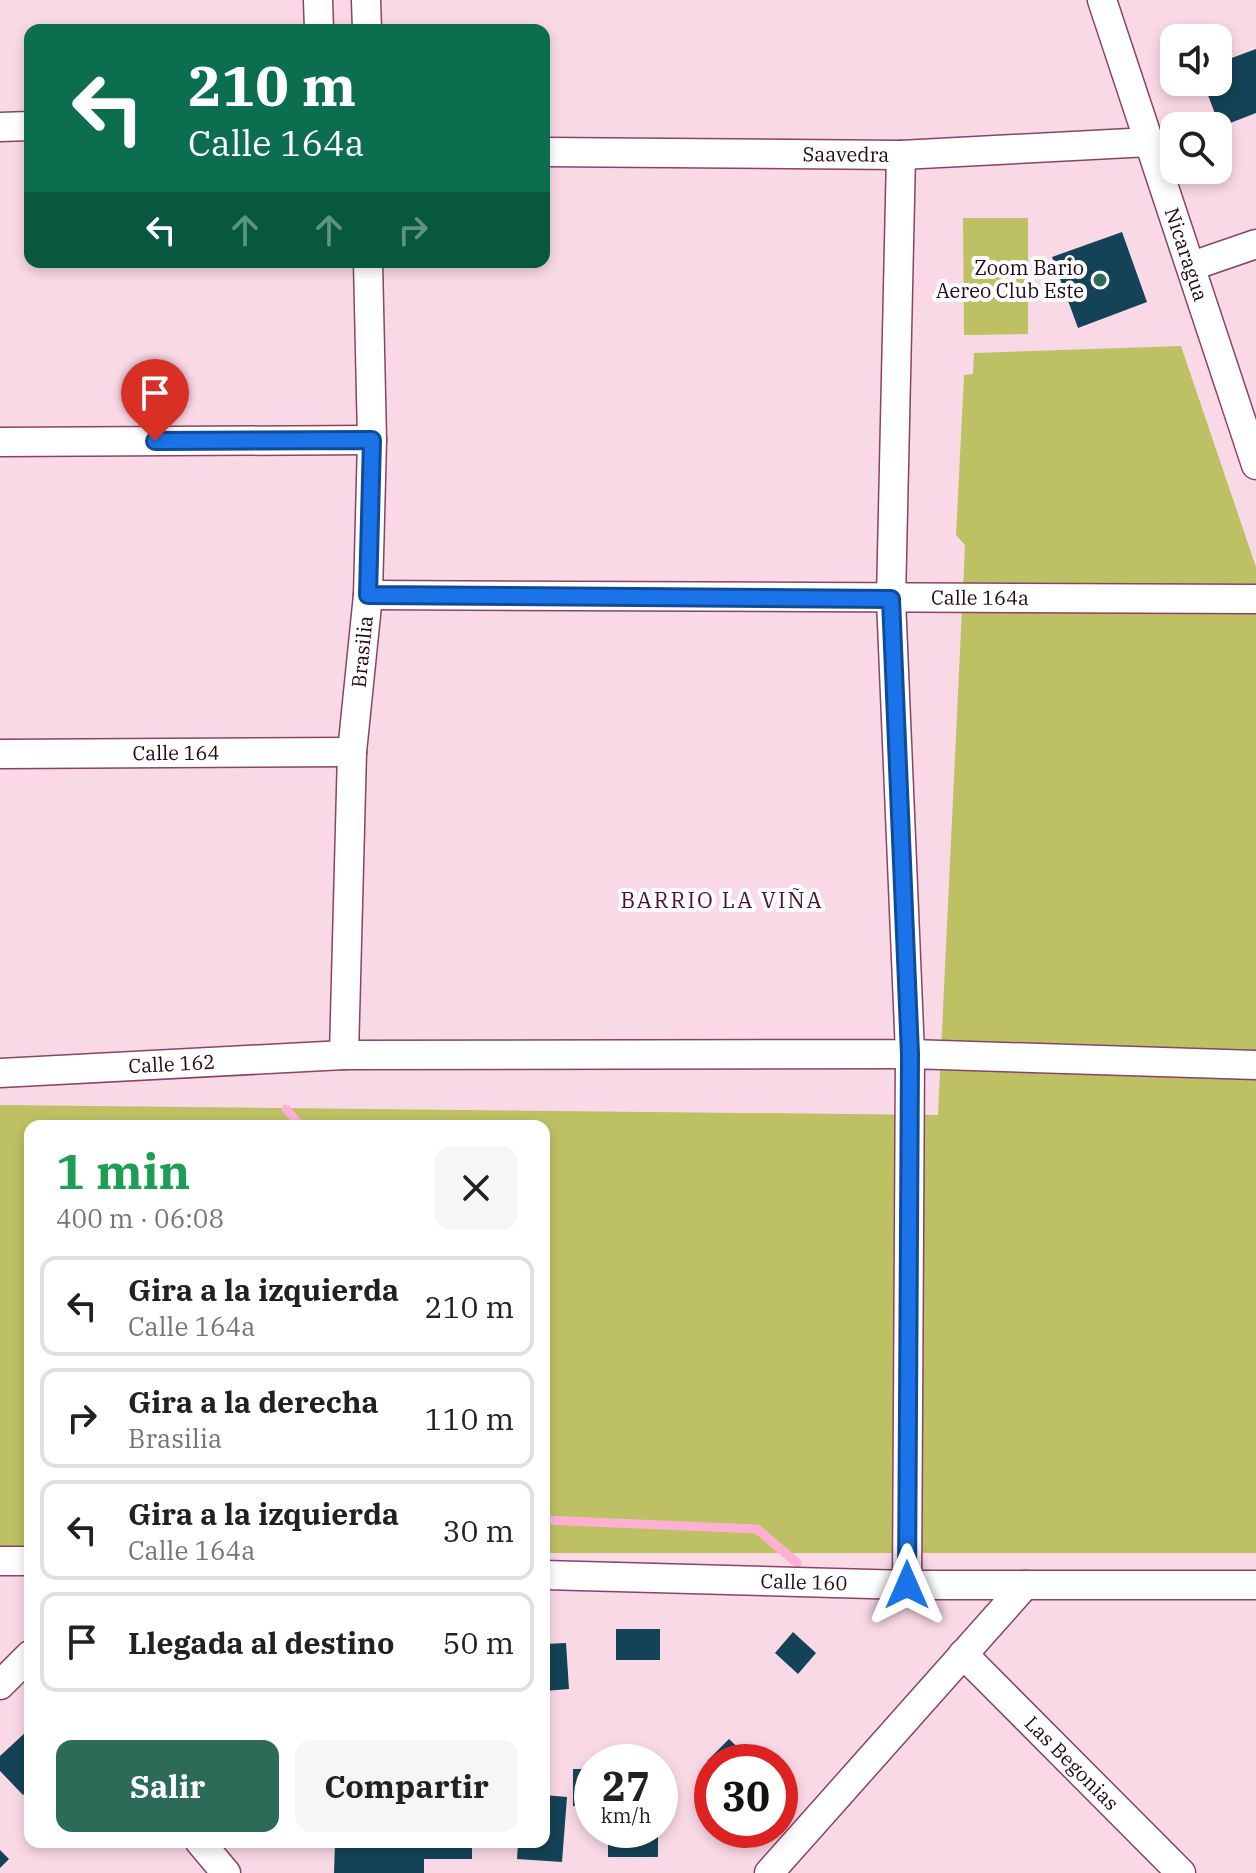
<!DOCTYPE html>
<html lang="es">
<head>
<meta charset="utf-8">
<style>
	:root { --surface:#fff; --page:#f6f6f6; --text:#202124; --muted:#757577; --line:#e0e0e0; --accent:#2c6b58 }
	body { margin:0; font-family:"IBM Plex Serif",serif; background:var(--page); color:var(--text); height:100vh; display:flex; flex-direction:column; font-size:30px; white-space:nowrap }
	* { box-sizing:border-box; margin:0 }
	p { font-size:26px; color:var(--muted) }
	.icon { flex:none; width:44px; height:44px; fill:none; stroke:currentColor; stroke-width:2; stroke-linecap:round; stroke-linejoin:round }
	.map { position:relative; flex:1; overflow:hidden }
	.side { position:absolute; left:24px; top:1120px; width:526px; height:728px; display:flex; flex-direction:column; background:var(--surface); border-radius:16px; box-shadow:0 4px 12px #0003 }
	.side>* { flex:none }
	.top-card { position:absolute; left:24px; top:24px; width:526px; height:244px; border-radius:16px; box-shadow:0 4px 12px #0003; background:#0b6e4f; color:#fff; overflow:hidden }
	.tools { position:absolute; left:1160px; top:24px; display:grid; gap:16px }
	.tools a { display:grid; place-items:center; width:72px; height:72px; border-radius:16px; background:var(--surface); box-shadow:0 4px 12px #0003; font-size:40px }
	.speed { position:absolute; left:574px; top:1744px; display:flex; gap:16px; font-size:40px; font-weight:700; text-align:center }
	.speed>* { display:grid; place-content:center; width:104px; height:104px; border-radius:50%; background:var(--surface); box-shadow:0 4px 12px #0003; line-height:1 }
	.speed small { font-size:20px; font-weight:400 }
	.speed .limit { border:12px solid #d22; background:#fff; color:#111 }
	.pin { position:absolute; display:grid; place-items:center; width:68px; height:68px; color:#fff; margin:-82px -34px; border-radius:50% 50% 50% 0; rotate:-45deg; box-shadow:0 0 8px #0007 }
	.pin .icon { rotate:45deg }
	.me { position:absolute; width:88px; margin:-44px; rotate:0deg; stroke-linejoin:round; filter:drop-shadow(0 0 6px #0008) }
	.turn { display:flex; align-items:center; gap:28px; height:168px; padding:0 32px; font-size:36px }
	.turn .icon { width:104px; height:104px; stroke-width:2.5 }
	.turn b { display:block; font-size:56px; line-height:68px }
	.lanes { display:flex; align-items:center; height:76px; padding:0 32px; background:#0003; justify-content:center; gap:40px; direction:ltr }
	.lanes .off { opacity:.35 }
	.round { display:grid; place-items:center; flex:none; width:84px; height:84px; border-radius:16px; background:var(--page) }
	.head { display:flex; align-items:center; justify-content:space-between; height:136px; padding:0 32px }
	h1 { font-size:48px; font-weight:800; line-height:60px; color:#1e9e55 }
	.primary-button { display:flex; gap:16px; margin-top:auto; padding:16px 32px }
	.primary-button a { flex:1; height:92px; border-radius:16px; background:var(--accent); color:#fff; font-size:32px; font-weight:800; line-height:92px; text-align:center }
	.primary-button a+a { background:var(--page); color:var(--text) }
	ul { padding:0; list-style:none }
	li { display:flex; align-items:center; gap:24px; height:100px; margin:0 16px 12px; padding:0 16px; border:4px solid var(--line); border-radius:16px }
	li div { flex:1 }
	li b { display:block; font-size:30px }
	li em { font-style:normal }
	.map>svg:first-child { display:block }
</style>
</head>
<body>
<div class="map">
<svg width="1256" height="1873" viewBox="0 0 1256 1873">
	<rect width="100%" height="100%" fill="#fad9e6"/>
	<path fill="#bdc163" d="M963 218H1028V334L964 335Z
		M1181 346 1256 567V1553H544V1126H30V1552H0V1105L938 1115 965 545 956 535 964 375 973 374 974 353Z"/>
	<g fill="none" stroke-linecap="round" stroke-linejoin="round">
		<path stroke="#feb0d3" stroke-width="9" d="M286 1109 301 1126
			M544 1520 757 1529 797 1563"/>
	</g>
	<path fill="#144357" d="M1256 49V113L1220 127 1203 82H1218V63Z
		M1122 232 1147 302 1078 328 1052 257Z
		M616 1629H660V1660H616Z
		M793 1632 816 1653 798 1674 775 1653Z
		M566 1643 569 1689 544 1691V1644Z
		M27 1731 30 1735V1788L23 1795 0 1771V1756Z
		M729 1739 753 1762H712V1765L707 1761Z
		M573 1769H592V1807L573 1806Z
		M544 1795 567 1797 562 1862 517 1859 518 1842H544Z
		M608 1830H658V1857H608Z
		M335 1842H472V1859H424V1873H334Z
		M0 1850 9 1859 0 1868Z"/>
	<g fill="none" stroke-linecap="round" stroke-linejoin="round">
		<g stroke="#884365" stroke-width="31">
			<g id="street">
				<path d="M318 0 319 30"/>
				<path d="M366 0 367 30"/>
				<path id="s1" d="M1102 0 1256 465"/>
				<path d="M0 127 30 126"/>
				<path id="s2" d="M544 152 901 155 1149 142"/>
				<path d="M1192 266 1256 244"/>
				<path d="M0 442 372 440"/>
				<path id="s3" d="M368 595 1256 599"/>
				<path id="s4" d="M0 754 352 752"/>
				<path id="s5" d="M344 1055 352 752 368 595 372 440 368 262"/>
				<path id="s6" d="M0 1073 344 1055 910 1054 891 599 901 155"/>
				<path d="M0 1561H30"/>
				<path id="s7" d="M544 1575 907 1585H1256"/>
				<path d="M907 1585 910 1054 1256 1065"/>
				<path id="s8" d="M963 1654 1181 1873"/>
				<path d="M0 1685 30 1655"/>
				<path d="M200 1842 226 1873"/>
				<path d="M769 1873 1025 1585"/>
			</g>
		</g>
		<use href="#street" stroke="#fff" stroke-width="28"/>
	</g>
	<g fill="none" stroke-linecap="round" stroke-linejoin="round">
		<g stroke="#114b97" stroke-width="20">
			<path id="route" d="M155 441 372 440 368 595 891 599 910 1054 907 1585"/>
		</g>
		<use href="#route" stroke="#1a73e8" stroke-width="14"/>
	</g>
	<circle fill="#2c6b58" stroke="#fff" stroke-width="3" cx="1100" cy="280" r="8"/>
	<g text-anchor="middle" stroke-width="8" stroke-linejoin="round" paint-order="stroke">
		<g font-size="20" fill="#230816" stroke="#fff">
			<text dy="7" stroke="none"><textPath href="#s2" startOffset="302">Saavedra</textPath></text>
			<text dy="7" stroke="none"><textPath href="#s1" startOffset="268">Nicaragua</textPath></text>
			<text dy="7" stroke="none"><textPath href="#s3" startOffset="612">Calle 164a</textPath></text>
			<text dy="7" stroke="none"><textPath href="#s5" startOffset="404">Brasilia</textPath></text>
			<text dy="7" stroke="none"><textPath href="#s4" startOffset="176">Calle 164</textPath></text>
			<text dy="7" stroke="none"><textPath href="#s6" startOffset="172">Calle 162</textPath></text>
			<text dy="7" stroke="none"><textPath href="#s7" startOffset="260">Calle 160</textPath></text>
			<text dy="7" stroke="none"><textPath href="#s8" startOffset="154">Las Begonias</textPath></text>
		</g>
		<g font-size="20" fill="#230816" stroke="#fff" text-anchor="end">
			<text x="1084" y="275">Zoom Bario<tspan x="1084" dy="23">Aereo Club Este</tspan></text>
		</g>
		<g font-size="22" letter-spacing="2" fill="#4f0f33" stroke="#fff">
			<text x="722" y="908">BARRIO LA VIÑA</text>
		</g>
	</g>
</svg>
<div class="tools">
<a><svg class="icon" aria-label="sound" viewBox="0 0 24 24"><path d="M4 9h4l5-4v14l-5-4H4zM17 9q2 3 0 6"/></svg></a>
<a><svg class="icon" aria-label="search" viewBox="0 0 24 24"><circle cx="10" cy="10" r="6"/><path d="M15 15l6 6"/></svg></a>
</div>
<div class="speed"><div>27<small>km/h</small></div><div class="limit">30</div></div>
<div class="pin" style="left:155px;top:441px;background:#d93025"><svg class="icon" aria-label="arrive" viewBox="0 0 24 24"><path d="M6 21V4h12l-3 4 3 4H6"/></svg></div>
<svg class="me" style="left:907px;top:1585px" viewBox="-20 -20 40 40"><path d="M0-17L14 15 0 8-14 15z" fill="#1a73e8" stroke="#fff" stroke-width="4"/></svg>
<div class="top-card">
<div class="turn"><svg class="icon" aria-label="left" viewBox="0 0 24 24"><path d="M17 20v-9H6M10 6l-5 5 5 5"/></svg><div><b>210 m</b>Calle 164a</div></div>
<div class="lanes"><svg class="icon" aria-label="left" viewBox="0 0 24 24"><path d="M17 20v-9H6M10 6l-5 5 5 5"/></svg><svg class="icon off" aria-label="ahead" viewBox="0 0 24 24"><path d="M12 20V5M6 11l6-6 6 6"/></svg><svg class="icon off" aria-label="ahead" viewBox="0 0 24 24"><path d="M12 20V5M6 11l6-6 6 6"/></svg><svg class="icon off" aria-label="right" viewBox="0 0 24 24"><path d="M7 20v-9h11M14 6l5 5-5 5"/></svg></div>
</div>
<section class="side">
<div class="head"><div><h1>1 min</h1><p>400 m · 06:08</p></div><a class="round"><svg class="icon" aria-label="close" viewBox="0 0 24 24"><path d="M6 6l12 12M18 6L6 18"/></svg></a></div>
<ul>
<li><svg class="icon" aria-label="left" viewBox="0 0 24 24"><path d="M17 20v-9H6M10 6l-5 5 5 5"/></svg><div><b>Gira a la izquierda</b><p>Calle 164a</p></div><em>210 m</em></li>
<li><svg class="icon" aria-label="right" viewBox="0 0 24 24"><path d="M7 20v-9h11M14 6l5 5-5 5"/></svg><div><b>Gira a la derecha</b><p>Brasilia</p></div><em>110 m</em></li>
<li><svg class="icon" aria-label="left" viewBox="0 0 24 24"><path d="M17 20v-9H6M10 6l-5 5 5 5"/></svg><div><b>Gira a la izquierda</b><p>Calle 164a</p></div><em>30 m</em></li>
<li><svg class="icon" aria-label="arrive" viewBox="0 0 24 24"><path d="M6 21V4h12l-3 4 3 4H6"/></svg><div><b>Llegada al destino</b></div><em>50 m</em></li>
</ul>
<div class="primary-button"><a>Salir</a><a>Compartir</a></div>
</section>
</div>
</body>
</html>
